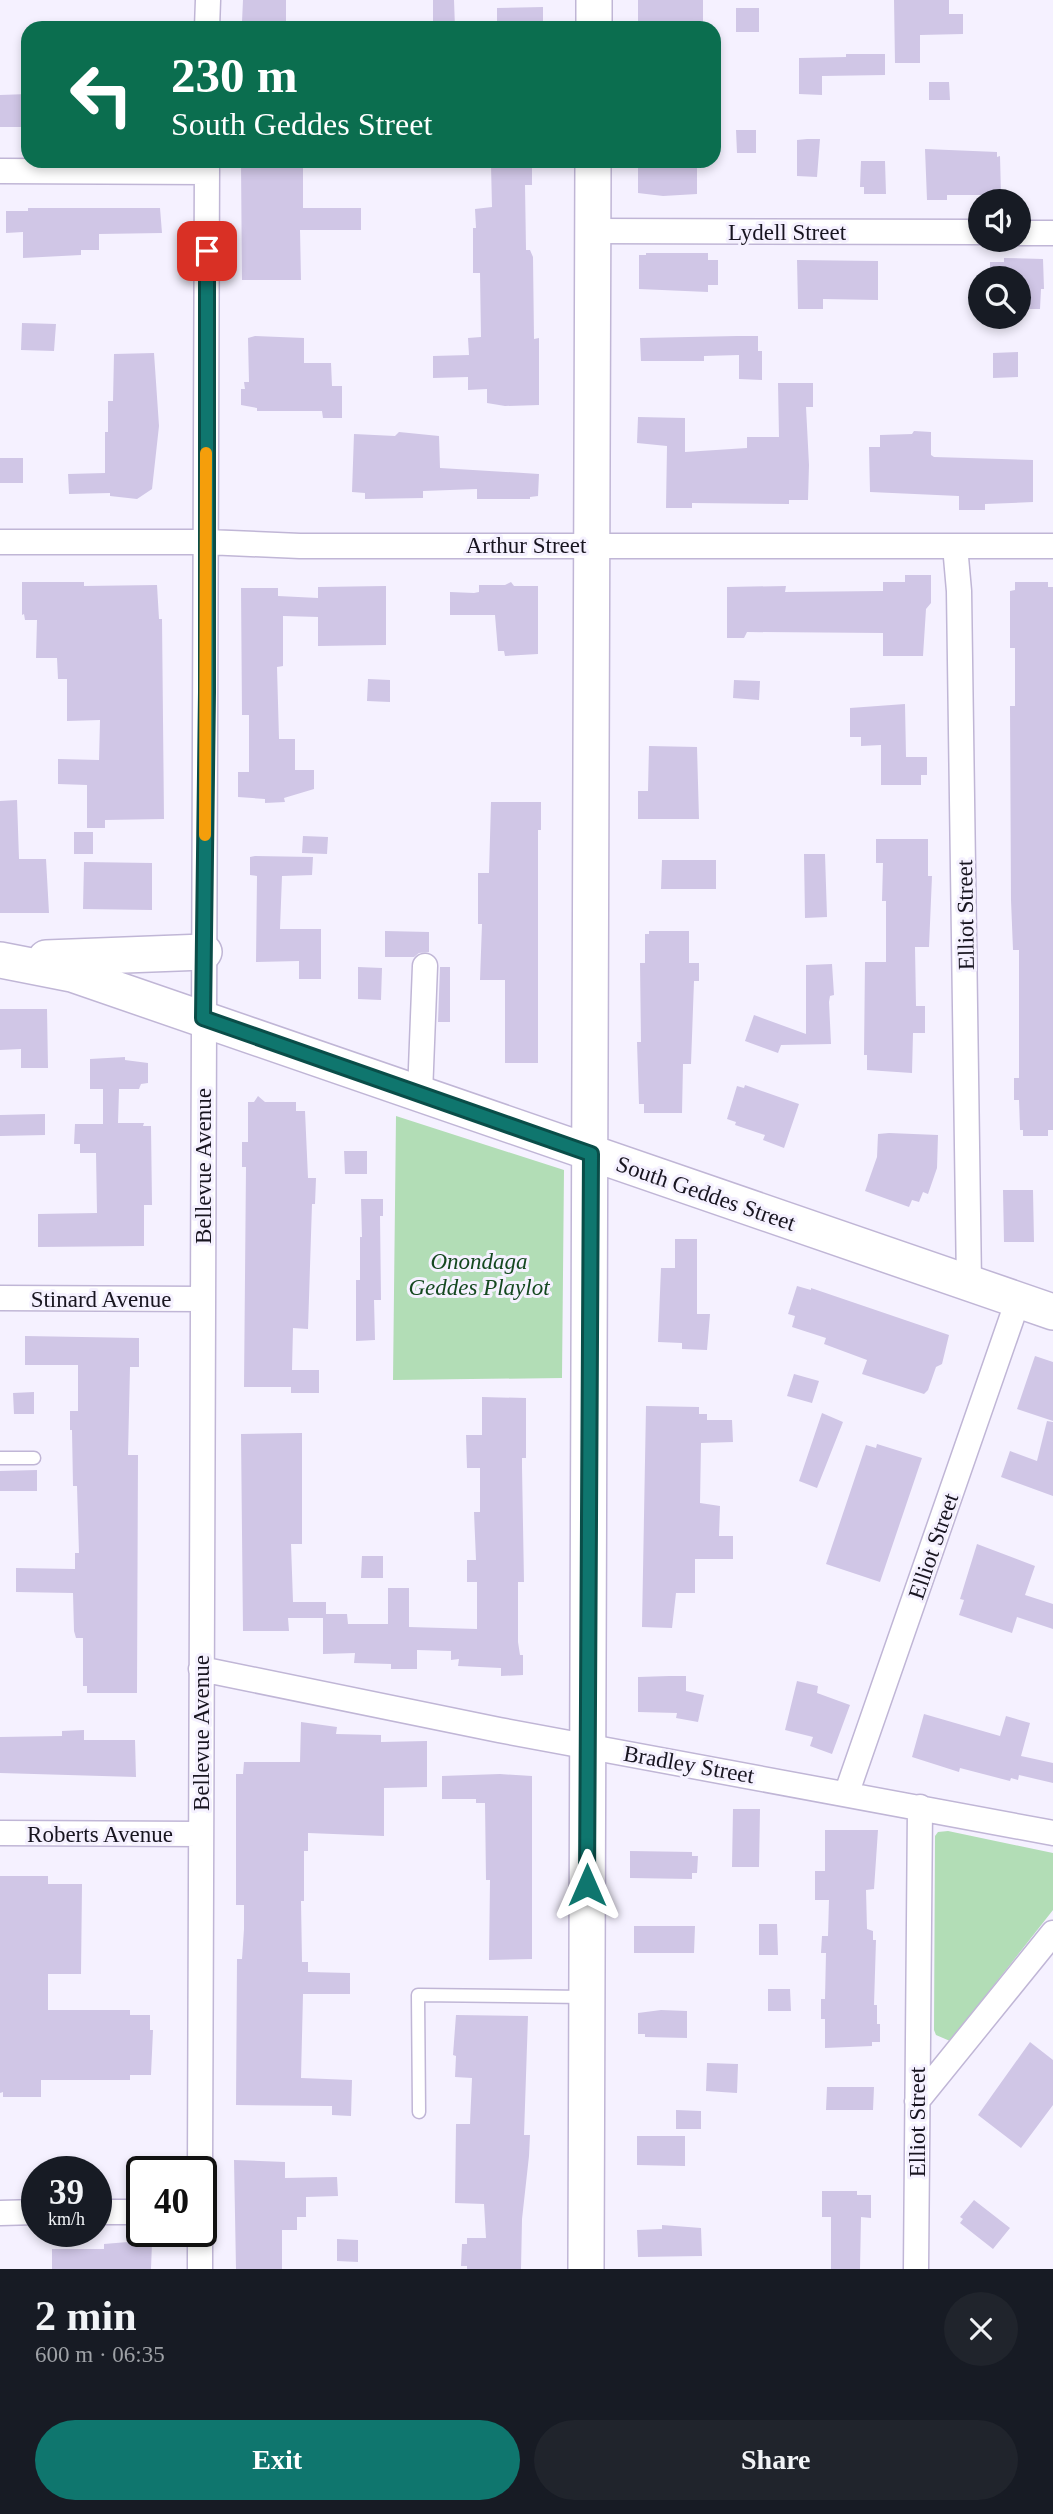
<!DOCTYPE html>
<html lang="en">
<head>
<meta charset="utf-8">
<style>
	:root { --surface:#171b24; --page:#20242c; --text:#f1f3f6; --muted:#9ea1a6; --accent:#0f766e }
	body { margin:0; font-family:Georgia,serif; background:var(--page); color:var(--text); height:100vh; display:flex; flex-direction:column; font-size:26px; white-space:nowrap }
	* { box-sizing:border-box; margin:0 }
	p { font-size:23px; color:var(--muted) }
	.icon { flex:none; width:38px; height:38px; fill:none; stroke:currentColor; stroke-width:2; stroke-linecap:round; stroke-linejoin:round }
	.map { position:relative; height:2269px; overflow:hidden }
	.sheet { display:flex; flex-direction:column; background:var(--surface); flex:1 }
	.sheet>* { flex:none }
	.guide { position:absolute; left:21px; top:21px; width:700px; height:147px; border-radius:21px; box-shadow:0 4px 10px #0003; background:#0b6e4f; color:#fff; overflow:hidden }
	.fabs { position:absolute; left:968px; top:189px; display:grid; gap:14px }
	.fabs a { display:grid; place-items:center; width:63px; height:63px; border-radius:50%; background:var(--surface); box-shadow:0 4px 10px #0003; font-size:35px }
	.speed { position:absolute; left:21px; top:2156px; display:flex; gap:14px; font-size:35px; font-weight:700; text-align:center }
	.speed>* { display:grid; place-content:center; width:91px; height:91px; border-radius:50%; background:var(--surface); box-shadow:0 4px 10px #0003; line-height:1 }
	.speed small { font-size:18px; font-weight:400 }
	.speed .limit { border:4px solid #111; border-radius:10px; background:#fff; color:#111 }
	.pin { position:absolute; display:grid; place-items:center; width:60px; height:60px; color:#fff; margin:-30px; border-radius:14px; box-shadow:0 4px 10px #0006 }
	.me { position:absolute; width:77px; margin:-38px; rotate:0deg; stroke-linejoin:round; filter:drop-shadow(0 0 5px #0008) }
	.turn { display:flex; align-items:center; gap:24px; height:147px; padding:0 35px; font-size:32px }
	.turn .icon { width:91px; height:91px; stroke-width:2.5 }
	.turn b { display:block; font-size:49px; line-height:60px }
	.round { display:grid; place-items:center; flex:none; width:74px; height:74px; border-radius:37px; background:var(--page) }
	.overview { display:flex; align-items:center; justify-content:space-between; height:119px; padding:0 35px }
	h1 { font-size:42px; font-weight:700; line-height:52px }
	.cta { display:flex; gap:14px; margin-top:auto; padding:14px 35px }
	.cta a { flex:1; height:80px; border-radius:42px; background:var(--accent); color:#fff; font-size:28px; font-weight:700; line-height:80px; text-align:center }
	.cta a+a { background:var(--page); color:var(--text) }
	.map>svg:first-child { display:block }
</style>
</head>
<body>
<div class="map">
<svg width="1053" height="2269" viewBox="0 0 1053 2269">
	<rect width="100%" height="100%" fill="#f5f1ff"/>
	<path fill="#b2ddb6" d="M396 1116 564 1170 562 1378 393 1380Z
		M948 1831 1053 1853V1910L950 2041 936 2035 934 2030 935 1836 938 1832Z"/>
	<path fill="#d0c6e6" d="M243 0H286V22H242Z
		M433 0H454L455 28H433Z
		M638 0H703V22L638 24Z
		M894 0H949V14H963V34L920 35V63H895Z
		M543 7V28H497V8Z
		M736 8H759V32H736Z
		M846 54H885V75L822 76V95L799 94V58L846 57Z
		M929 82H949L950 100H929Z
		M28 94V127H0V95Z
		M736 130H756V153H737Z
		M807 139H820L817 177 797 176V140Z
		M925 149 997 152V157L1000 156 1001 195H947V200H927Z
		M643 161 697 162V194L663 196 638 193V163Z
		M861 161H885L886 194H864V187H860Z
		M241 164H303V208H361V230H300L301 280H242Z
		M532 164V185H525L526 250H530L533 257 534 339 539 338V405L505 406 487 403V389L468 390V377L433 378V356L469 355 468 338 481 337 480 273H473V228H476L475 209 492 207 491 165Z
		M28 208H160L162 233 99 234V250H81V255L23 258V232L6 233V211H28Z
		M646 253H708V260H718V285H708V292L639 289V255H646Z
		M1004 258 1043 259 1044 289H1041L1040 309H1022V278H990V262H1004Z
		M797 260 878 261V300L823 299V309H798Z
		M22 323 56 324 54 351 21 350Z
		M255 336 304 338V363H331L332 386H342V418H323L322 411H257V408L241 405V389H245L244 382H249L248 338Z
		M737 336H758V351H762V380L739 379V355L704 356V361H641L640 338Z
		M1018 352V377L993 378V353Z
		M154 353 159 426 152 489 137 499 110 496V493L69 494 68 474 105 473V432H108V401H113L114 354Z
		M778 383H813V407H806L809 465 808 500H789V504L692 503V508H666L667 446 637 443 638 417 685 418V452L747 448V437H779Z
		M914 431 931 432V455L934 457 1033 460V502L985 504V510H959V496L870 492 869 447H880V435L912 434Z
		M399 432 439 436 440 468 539 474 538 496 530 497V499H477V489L423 491V498L365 499V493L352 492 354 434 395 436Z
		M0 458H23V483H0Z
		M905 575H931V603L926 609 923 656H883V633L747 632 744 638H727V587L786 586 785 592 883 591V582H905Z
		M22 582H84V586L157 585 159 619H162L164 819 105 820V828H87V785L58 784V759L99 760 100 720 67 721V679H58L57 658H36L37 620H25L24 614 22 615Z
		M511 582 514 586H538V654L505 656 504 651H498L495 615H450V592L474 593 479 592V585H505Z
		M1015 582H1048V587H1053V1130H1048V1136H1023V1130H1020L1019 1100H1014V1078H1019V950H1013L1011 900 1010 706H1015V648H1010V591L1015 590Z
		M386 586V645L318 646V617L283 616V666L277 667 279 739H295V770H314V789L284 798 285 802 265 803V799L238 797V772H249V715H242L241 588H278V596L318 598V587Z
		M368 679 390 680V702L367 701Z
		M734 680 760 681 759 700 733 698Z
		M905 704 906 757H927V775H921V785H881V745L861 746V737H850V708Z
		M649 746 697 747 699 819H638V791H648Z
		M17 800 19 859H46L49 913H0V801Z
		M491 802H541V830H538V1063H505V980H480L482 924H478V873H489Z
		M74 832H93V854H74Z
		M303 836 328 837 327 854 302 853Z
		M876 839H928V876H932L929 947H915L916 1006H925V1033H913L912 1073 867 1070V1055H864L865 962H886V901H882L883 863H876Z
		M804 854H825L827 917 805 918Z
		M255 856 313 857 312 875 282 876 280 929H321V979H299V961L256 962 257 876 250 875V857Z
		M662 860H716V889H661Z
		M84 862 152 863V910L83 909Z
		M385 931 429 932V952L419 953 414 957H385Z
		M649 931H689V963H699V981H694L691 1064H683L682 1113H644V1104H639L637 1042H641L640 963H645V934H649Z
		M832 964 834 995 830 996 829 1002 831 1044 781 1045 778 1053 745 1041 754 1015 806 1034V965Z
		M358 967 382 968 381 1000 358 999Z
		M440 967H450V1022H438Z
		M0 1009H47L48 1068H21V1049L0 1050Z
		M125 1057V1060L148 1063V1083L141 1084 139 1089H119L118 1123H144L143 1126H151L152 1205H144V1246L38 1247V1214L97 1213 96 1153H80V1144H74L75 1124H103V1089H90V1059Z
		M745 1085 799 1104 784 1148 763 1140 765 1135 735 1125 736 1122 727 1119 737 1086 744 1088Z
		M258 1096 265 1102H296V1111H305L308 1178H316L315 1204H312L308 1329 293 1328 292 1370H319V1393H291V1387H244L246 1167H242V1142H248V1102H254Z
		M45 1114V1135L0 1136V1115Z
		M889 1133 938 1135 937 1168 928 1194 923 1192 919 1202 912 1200 909 1207 865 1191 877 1157 878 1134Z
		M344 1151H367V1174H345Z
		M1003 1190H1033L1034 1242H1004Z
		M361 1199H383V1216H380L381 1300H374L375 1340 356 1341V1280H360V1237H362Z
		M675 1239H697V1314H710L707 1350 682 1349V1343L658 1342 661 1268H675Z
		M797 1286 811 1290V1288L949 1335 942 1364 936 1367 928 1390 924 1394 862 1374 867 1360 824 1344 826 1338 792 1327 795 1316 788 1314Z
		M25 1336 139 1338V1367H130L128 1455H138L137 1693H87V1686H83V1638H76L74 1631 73 1593 16 1592V1568L75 1569V1553H79L77 1486H73L72 1430H70V1411H78V1365H25Z
		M1035 1356 1053 1362V1421L1017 1409Z
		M794 1374 819 1381 812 1403 787 1396Z
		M34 1392V1414H14L13 1393Z
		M482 1397 526 1398V1458H522V1467L524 1582H518V1642L520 1655H523V1675L501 1676V1668L458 1666 459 1659 451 1660V1651L417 1650V1669H391V1664L354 1663 355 1653 323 1654V1618H288L289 1631H243L241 1434 302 1433V1544H291L293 1602H326V1614H347L348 1624H388V1588H409V1627L477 1629V1582H467V1560H476L474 1512H480V1468H467L466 1435H482Z
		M646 1406 699 1407V1414H707V1420H732L733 1442 701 1443 700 1503 720 1506 719 1536H733V1559H695V1593H676L672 1628 642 1627Z
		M822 1413 843 1422 817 1488 799 1481Z
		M1047 1421 1053 1422V1496L1001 1477 1010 1451 1037 1461Z
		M877 1444 922 1458 880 1582 826 1564 866 1445 876 1448Z
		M37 1470V1491H0V1471Z
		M977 1544 1035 1566 1025 1595 1053 1604V1629L1017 1617 1012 1633 959 1615 964 1600 960 1599Z
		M362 1556H383V1578H361Z
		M669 1676H686V1691L704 1695 698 1722 676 1718 677 1713 638 1712V1677Z
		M797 1681 818 1686 817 1693 850 1705 832 1754 810 1746 813 1737 785 1730Z
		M924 1714 1000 1736 1006 1716 1030 1723 1021 1756 1053 1763V1783L1019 1775 1018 1780 1011 1778 1010 1781 960 1768 959 1772 912 1757Z
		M301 1722 337 1727 336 1734 381 1735V1742L427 1741V1787L384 1788V1836L308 1833V1851H304V1901H301L302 1962H308V1972L350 1973V1994H303L301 2078 352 2080 351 2116 332 2115V2106L236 2105 237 1959H242L244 1929V1905H236V1774H243L244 1762H300Z
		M84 1730V1740H135L136 1777 0 1773V1737L62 1736V1731Z
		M500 1774 532 1776V1959L489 1960 490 1880H486L485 1803H476V1799H442V1776Z
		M733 1809H760L759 1867H732Z
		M825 1830H878L874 1889 866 1890 867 1929 873 1931V1940H876L874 2005H877V2024H880V2042H872V2046L825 2048V2019H821V1999H825L826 1953H821L822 1936H828L829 1900H815V1871H825Z
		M630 1851 692 1852V1856H698L697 1873H692V1879L630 1878Z
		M0 1876H48V1884H82L81 1974H48V2010H130V2015H150V2030H153L151 2075H130V2080H41V2097H3V2092L0 2093Z
		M759 1924H777L778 1955H759Z
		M634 1926H695L694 1953H634Z
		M768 1989H790L791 2011H768Z
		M661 2010 687 2011V2038L645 2037V2034H638V2013Z
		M456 2015 528 2016 524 2135H530L529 2156 522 2219 521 2269H467V2266H461L462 2244H467V2238H486L484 2204 455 2203 456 2124H470L472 2078 455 2077 456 2056 453 2055Z
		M1030 2042 1053 2060V2105L1021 2148 978 2115Z
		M707 2063 738 2064 737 2093 706 2091Z
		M827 2087H874L873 2110H826Z
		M676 2110 701 2111V2129H676Z
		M637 2136H685V2166L637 2165Z
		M234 2160 285 2162V2178L337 2177 338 2196 306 2197V2217H297V2230H282V2269H236Z
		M822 2191H857V2195H871V2218L861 2217 860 2269H831V2217H822Z
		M974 2200 1010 2228 993 2249 960 2223 963 2219 960 2217Z
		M662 2225 701 2228 702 2256 638 2257 637 2230 662 2229Z
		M337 2239 358 2240V2262L337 2261Z
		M128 2242 152 2243 151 2269H52V2249H104V2244Z"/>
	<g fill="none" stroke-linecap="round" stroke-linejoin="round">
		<g stroke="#c0b6d6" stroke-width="15">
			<path id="lane" d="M0 1458H34
				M419 2112 418 1995 584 1997"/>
		</g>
		<g stroke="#c0b6d6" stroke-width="27">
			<path id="street" d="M207 28 208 0
				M0 171 207 172
				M593 231 980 232
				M1018 233H1053
				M0 542H206L300 546H1053
				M955 546 959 591 969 1284
				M420 1094 425 966
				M0 1298 203 1299
				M201 1669 499 1730 1053 1833
				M847 1792 1018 1300
				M0 1833 200 1834
				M917 2101 1053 1933
				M200 2172 207 161
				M96 2212H142
				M0 2213 37 2212
				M200 2231V2269
				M916 2269 920 1807"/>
		</g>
		<g stroke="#c0b6d6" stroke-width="38">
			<path id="secondary" d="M594 28V0
				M46 958 204 952
				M0 960 72 974 1053 1312
				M586 2269 593 161"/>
		</g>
		<use href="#lane" stroke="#fff" stroke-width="12"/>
		<use href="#street" stroke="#fff" stroke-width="24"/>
		<use href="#secondary" stroke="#fff" stroke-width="35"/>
	</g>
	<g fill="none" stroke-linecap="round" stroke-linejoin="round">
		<g stroke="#0a4d48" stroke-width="18">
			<path id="route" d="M207 251V692L203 1018 591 1154 587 1885"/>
		</g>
		<use href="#route" stroke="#0f766e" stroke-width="12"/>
		<path stroke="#f59e0b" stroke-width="12" d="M205 835 206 453"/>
	</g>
	<g text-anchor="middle" stroke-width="6" stroke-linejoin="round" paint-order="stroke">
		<g font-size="23" fill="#181520" stroke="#f5f1ff">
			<text x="787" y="240">Lydell Street</text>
			<text x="526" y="553">Arthur Street</text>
			<text transform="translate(965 915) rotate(-91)" y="8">Elliot Street</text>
			<text transform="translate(203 1166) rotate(-90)" y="8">Bellevue Avenue</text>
			<text transform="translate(706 1193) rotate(19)" y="8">South Geddes Street</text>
			<text x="101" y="1307">Stinard Avenue</text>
			<text transform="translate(933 1546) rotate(-71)" y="8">Elliot Street</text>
			<text transform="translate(201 1733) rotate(-90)" y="8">Bellevue Avenue</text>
			<text transform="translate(689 1764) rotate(10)" y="8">Bradley Street</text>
			<text x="100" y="1842">Roberts Avenue</text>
			<text transform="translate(917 2122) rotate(-90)" y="8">Elliot Street</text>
		</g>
		<g font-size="23" font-style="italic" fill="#14481f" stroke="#f5f1ff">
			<text x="479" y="1269">Onondaga<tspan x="479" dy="26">Geddes Playlot</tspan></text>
		</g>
	</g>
</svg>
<div class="fabs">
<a><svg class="icon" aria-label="sound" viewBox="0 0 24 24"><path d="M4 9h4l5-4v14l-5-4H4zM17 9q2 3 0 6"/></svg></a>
<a><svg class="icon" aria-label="search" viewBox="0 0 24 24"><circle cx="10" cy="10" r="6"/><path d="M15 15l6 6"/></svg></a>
</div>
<div class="speed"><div>39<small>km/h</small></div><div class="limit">40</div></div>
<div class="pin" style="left:207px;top:251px;background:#d93025"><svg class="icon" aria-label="arrive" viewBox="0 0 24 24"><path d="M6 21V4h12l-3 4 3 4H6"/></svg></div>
<svg class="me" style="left:587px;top:1885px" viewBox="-20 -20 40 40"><path d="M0-17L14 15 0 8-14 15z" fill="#0f766e" stroke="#fff" stroke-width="4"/></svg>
<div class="guide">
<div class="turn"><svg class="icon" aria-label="left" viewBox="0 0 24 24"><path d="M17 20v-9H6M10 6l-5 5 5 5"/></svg><div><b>230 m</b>South Geddes Street</div></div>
</div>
</div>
<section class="sheet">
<div class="overview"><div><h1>2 min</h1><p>600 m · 06:35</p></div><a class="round"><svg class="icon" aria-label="close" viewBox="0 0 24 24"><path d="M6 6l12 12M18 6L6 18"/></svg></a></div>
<div class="cta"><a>Exit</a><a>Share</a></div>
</section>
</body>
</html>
